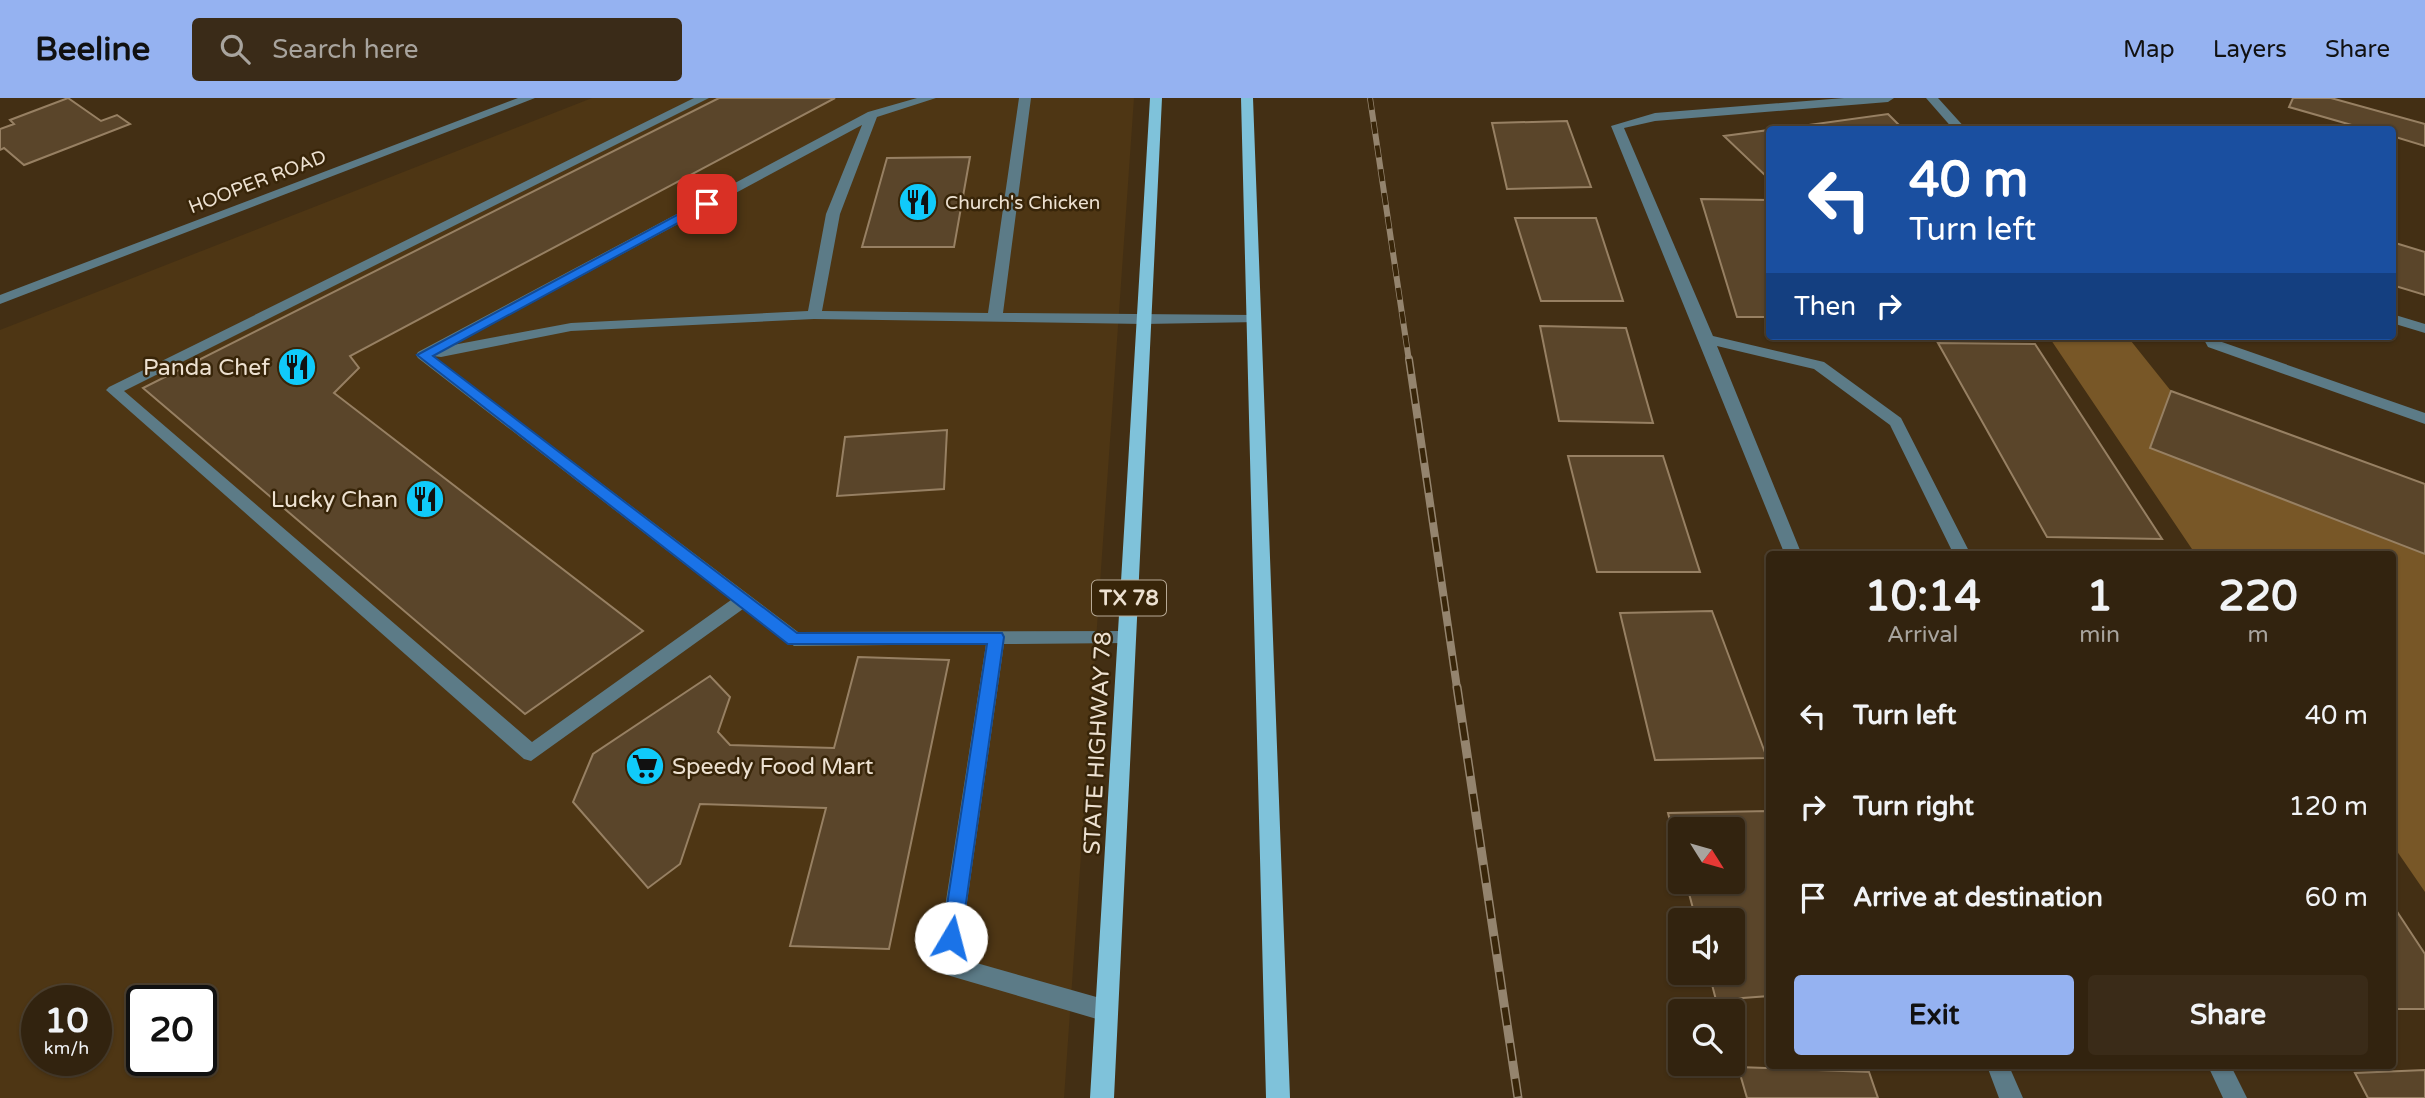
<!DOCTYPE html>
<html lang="en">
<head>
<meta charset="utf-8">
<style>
	:root { --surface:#32230f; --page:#3a2b18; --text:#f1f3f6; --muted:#a8a49e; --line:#4d402f; --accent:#95b2f1 }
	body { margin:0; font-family:"Varela Round",sans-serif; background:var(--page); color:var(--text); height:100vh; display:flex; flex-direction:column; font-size:26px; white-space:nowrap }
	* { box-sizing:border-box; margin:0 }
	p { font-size:23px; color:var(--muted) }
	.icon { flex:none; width:38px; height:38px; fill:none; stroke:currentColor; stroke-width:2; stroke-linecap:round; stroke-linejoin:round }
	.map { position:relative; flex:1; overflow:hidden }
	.panel { position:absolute; left:1766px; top:453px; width:630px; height:518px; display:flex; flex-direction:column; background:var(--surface); border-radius:7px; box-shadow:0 2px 5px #0004,0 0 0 2px var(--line) }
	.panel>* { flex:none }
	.guide { position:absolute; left:1766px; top:28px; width:630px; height:214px; border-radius:7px; box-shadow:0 2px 5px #0004,0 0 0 2px var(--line); background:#1a4fa0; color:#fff; overflow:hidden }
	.needle { width:46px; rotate:127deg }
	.tools { position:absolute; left:1668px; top:719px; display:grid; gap:14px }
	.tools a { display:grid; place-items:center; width:77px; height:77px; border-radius:7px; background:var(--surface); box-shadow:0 2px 5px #0004,0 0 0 2px var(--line); font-size:35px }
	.speed { position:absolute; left:21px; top:887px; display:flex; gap:14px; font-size:35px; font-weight:700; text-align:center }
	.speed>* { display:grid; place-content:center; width:91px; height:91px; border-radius:50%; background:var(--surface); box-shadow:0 2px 5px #0004,0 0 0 2px var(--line); line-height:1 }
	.speed small { font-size:18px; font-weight:400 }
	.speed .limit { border:4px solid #111; border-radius:10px; background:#fff; color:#111 }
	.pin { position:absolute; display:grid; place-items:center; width:60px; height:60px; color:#fff; margin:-30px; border-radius:14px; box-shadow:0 4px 10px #0006 }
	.me { position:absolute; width:77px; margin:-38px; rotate:8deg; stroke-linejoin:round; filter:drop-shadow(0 0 5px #0008) }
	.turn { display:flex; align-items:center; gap:24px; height:147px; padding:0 28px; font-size:32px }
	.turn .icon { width:91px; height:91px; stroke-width:2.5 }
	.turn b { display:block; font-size:49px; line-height:60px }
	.then { display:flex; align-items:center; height:66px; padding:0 28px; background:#0003; gap:14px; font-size:26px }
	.eta { display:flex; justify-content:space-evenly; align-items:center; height:119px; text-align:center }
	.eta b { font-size:42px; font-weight:800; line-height:49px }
	.primary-button { display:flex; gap:14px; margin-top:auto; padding:14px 28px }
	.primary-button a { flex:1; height:80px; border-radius:7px; background:var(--accent); color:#111; font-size:28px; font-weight:800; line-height:80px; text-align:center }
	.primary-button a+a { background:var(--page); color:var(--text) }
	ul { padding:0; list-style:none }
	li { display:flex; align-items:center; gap:21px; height:91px; padding:0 28px }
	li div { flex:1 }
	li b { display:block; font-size:26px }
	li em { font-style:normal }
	header { display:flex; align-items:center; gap:42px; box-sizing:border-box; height:98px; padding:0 35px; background:var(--accent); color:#111 }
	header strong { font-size:33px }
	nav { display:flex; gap:38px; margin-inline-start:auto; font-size:24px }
	.search { width:490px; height:63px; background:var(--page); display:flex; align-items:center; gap:18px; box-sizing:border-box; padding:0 24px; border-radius:7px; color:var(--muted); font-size:26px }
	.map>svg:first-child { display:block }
</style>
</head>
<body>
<header>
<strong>Beeline</strong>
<div class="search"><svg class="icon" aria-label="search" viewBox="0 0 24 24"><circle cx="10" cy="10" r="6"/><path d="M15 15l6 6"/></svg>Search here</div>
<nav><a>Map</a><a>Layers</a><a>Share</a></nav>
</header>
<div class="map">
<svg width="2425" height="1000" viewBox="0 0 2425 1000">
	<rect width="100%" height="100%" fill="#432f14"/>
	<path fill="#4e3614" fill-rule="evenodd" d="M592 0H1134L1064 1000H0V232ZM37 903H96V962H37ZM142 903H201V962H142Z"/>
	<path fill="#785727" d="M1980 238H2127L2171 293 2425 456V794L2392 746V457H2196L2049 239Z"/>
	<path fill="#5a452a" stroke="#978063" stroke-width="2" d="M68 0 101 23 117 17 130 26 24 67 4 50 0 52V31L14 26 10 22Z
		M719 0H835L350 258 359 270 334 295 643 533 525 616 143 290Z
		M2293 0H2331L2425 26V48L2392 38V32H2369L2289 9Z
		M1888 16 1904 32H1773Z
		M1567 23 1591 89 1507 91 1492 25Z
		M1769 32V81L1724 38Z
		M970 59 954 149H862L887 60Z
		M1701 101 1769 102V219H1737Z
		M1515 120H1596L1623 203H1541Z
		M2392 144 2425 154V197L2392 187Z
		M1540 228 1626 230 1653 325 1559 323Z
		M1938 245 2035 246 2162 441 2047 439Z
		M2171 293 2425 386V456L2150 350Z
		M947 332 944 391 837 398 845 339Z
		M1568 358H1663L1700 474H1597Z
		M1712 513 1767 660 1655 662 1620 515Z
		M858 559 949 562 889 851 790 848 826 710 700 706 680 766 648 790 573 704 593 656 710 578 730 599 718 634 730 647 834 650Z
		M1769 713V898L1716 902 1709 875H1732V822H1696L1686 784H1732V732H1680V762L1668 715Z
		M2392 806 2425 856V911H2392Z
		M1738 969 1869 974 1878 1000H1747Z
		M2425 972V1000H2368L2355 975Z"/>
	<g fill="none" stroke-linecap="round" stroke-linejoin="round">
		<path fill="#5c7b87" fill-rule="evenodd" d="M518 0H535L0 206V197Z
			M694 0H709L124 293 532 644 731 502 418 260 416 257 418 254 868 14 917 0H936L877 19 840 116 822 213 988 215 1019 0H1031L1003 215 1254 217 1261 221 1259 224 1144 226 814 221 571 233 441 259 433 258 798 534 1133 533 1136 538 1133 543 1127 545 1004 546 959 860 1107 902 1115 905 1118 913 1115 921 1107 924 947 877 939 874 936 867 986 546 794 548 743 511 531 663 524 661 106 292 109 289ZM862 27 826 116 808 213 571 225 453 247Z
			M1844 0H1894L1888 4 1655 23 1624 30 1713 238 1824 264 1901 320 1971 457H1954L1890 327 1814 271 1717 248 1802 457H1785L1611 28 1655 15Z
			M1926 0H1938L1967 32H1954Z
			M2392 216 2425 226V235L2392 225Z
			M2202 238H2216L2219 243 2425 315V326L2208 249Z
			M1987 968H2009L2023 1000H1999Z
			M2208 968H2231L2247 1000H2223Z"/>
		<path fill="#7fc2da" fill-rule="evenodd" d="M1150 0H1162L1114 1000H1090Z
			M1241 0H1253L1290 1000H1266Z"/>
		<g stroke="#94846e" stroke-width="6">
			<path id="rail-far2" d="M1370 0 1409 263"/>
		</g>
		<g stroke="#94846e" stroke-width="8">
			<path id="rail-far1" d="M1409 261 1457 590"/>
		</g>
		<g stroke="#94846e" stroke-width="9">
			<path id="rail" d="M1457 589 1518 1000"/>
		</g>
		<use href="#rail-far2" stroke="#382509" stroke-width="4.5" stroke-dasharray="12" stroke-linecap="butt"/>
		<use href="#rail-far1" stroke="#382509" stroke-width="5" stroke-dasharray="15" stroke-linecap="butt"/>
		<use href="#rail" stroke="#382509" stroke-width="6" stroke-dasharray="18" stroke-linecap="butt"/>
	</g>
	<path fill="#1a73e8" stroke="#114b97" stroke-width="2" d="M703 103 713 106 433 258 797 535H1002L1004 539 961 840 958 846 951 849 944 846 942 840 987 546H788L417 257Z"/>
	<defs>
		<g id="restaurant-disc" transform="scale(2.0125)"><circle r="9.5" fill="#10cafa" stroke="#382509"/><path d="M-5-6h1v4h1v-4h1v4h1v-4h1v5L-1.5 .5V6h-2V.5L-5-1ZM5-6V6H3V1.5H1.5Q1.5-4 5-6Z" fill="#111"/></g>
		<g id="supermarket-disc" transform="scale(2.0125)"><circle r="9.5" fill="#10cafa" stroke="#382509"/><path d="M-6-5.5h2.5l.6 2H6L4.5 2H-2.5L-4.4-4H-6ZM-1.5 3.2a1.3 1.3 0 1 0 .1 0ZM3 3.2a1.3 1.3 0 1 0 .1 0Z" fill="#111"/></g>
	</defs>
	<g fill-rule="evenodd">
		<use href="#restaurant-disc" x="918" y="104"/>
		<use href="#restaurant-disc" x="297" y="269"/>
		<use href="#restaurant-disc" x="425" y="401"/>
		<use href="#supermarket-disc" x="645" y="668"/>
	</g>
	<g text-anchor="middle" stroke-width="5" stroke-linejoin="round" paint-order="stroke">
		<g font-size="19" fill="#ede1d1" stroke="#382509">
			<text transform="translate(257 83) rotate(-21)" y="7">HOOPER ROAD</text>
		</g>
		<g font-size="19" fill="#ede1d1" stroke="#382509" text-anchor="start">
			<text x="945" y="111">Church's Chicken</text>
		</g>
		<rect fill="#382509" stroke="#b7a995" stroke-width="2" x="1092" y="482.5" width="74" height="35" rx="5"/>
		<g font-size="21" font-weight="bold" fill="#ede1d1">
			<text x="1129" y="507">TX 78</text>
		</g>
		<g font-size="23" fill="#ede1d1" stroke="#382509" text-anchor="end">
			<text x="270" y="277">Panda Chef</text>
			<text x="398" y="409">Lucky Chan</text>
			<text x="672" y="676" text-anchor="start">Speedy Food Mart</text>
		</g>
		<g font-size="23" fill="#ede1d1" stroke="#382509">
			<text transform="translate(1097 645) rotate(-87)" y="8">STATE HIGHWAY 78</text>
		</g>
	</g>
</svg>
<div class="tools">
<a><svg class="needle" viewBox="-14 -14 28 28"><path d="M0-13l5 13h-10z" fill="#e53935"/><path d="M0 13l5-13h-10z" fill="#a8a49e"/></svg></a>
<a><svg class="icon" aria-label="sound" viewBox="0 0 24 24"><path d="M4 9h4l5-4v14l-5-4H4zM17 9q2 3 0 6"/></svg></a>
<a><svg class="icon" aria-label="search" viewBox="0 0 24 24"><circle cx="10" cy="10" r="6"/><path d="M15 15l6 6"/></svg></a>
</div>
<div class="speed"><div>10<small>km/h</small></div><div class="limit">20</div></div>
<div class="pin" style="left:707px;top:106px;background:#d93025"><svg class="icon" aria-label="arrive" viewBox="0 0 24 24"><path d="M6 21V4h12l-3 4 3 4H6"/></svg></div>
<svg class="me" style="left:951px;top:840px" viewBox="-20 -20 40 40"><circle r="19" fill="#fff"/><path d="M0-13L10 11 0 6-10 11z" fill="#1a73e8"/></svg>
<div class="guide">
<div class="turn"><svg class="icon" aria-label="left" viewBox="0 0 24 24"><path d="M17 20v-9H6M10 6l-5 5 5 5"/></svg><div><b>40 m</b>Turn left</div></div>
<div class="then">Then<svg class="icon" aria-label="right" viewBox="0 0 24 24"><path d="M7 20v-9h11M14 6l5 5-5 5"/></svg></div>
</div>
<section class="panel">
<div class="eta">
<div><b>10:14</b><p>Arrival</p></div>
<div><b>1</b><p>min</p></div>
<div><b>220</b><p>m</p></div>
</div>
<ul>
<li><svg class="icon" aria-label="left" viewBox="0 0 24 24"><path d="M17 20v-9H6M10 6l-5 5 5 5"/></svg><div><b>Turn left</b></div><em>40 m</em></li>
<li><svg class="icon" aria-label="right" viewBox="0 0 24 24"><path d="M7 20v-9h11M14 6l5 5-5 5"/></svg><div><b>Turn right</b></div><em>120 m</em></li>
<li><svg class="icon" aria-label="arrive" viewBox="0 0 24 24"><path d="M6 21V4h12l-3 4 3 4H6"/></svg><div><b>Arrive at destination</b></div><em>60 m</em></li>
</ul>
<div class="primary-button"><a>Exit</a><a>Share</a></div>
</section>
</div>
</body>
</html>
